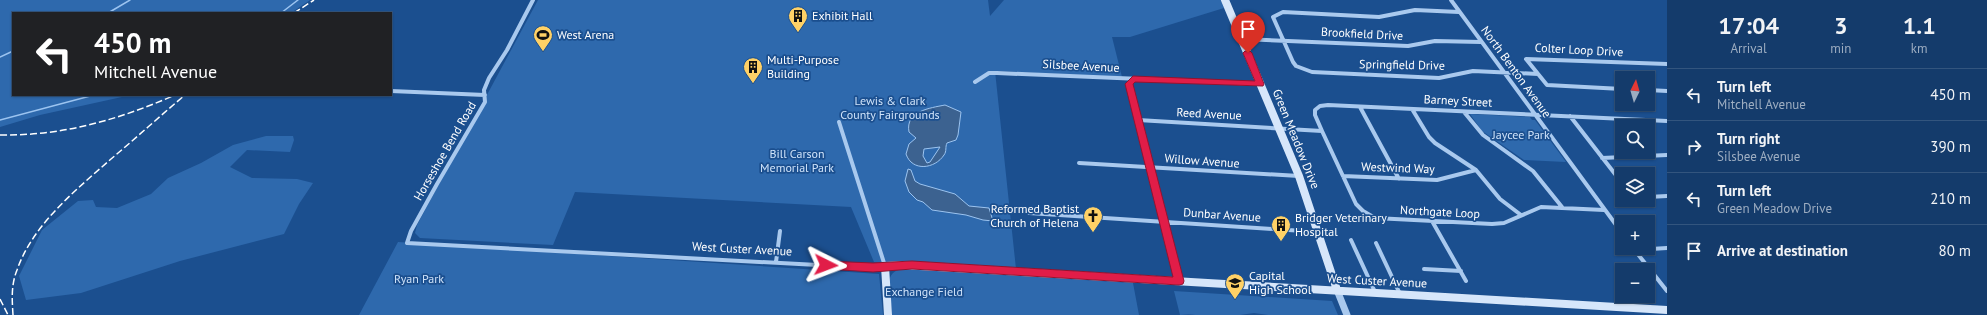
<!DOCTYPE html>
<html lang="en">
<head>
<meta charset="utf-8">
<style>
	:root { --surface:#143b6b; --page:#1d4271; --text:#f1f3f6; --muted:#9dadc1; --line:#33557e }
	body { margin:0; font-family:"PT Sans",sans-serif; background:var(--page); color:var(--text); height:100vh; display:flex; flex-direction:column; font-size:15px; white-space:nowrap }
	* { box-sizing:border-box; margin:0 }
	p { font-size:13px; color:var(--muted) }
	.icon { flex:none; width:22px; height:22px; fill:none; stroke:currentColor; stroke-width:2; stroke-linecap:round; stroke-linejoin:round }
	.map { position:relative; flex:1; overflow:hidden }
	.details { display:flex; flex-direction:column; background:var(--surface); width:320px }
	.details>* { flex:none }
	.guide { position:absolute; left:12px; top:12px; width:380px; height:84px; border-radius:0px; box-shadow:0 1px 3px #0004,0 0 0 1px var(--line); background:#202124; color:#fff; overflow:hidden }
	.needle { width:26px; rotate:5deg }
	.fabs { position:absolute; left:1615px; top:71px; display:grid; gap:8px }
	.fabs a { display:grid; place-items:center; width:40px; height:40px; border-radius:0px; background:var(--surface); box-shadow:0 1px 3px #0004,0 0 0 1px var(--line); font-size:20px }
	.pin { position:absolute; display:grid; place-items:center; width:34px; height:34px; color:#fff; margin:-41px -17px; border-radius:50% 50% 50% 0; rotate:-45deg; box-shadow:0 0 4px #0007 }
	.pin .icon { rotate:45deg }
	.me { position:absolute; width:44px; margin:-22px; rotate:93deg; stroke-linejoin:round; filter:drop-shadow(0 0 3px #0008) }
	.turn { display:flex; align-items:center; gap:14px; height:84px; padding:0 16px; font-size:18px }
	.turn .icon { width:52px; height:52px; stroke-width:2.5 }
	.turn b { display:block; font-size:28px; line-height:34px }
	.eta { display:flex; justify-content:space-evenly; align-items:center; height:68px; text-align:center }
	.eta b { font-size:24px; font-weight:700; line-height:28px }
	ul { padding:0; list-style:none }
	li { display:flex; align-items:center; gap:12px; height:52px; padding:0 16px; border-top:1px solid var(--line) }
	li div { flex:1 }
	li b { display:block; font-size:15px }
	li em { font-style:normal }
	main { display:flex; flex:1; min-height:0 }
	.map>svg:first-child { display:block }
</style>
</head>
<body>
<main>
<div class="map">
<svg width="1667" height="315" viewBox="0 0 1667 315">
	<rect width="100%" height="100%" fill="#1b4f8f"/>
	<path fill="#2e69ad" d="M0 0H310L291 13H13V95H131L40 115 0 127Z
		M538 0H988L990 16 1004 0H1221L1224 8 1130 37H1112L1122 77 995 71 1016 269 874 262 851 207 575 192 553 245 420 238 415 233 417 225Z
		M1470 114 1530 117 1532 120H1535L1566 162 1524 160 1482 131Z
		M266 136H293L294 140 290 152 247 150 230 167 252 178 297 179 313 183 299 204 284 234 180 261 81 293 26 300 19 276 42 230 78 201 93 200 96 207 117 208 151 194 168 178 201 163 233 145Z
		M398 242 879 274 883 315H359Z
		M904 269 1133 283 1139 315H892L889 281C891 272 896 270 904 269Z
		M1174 291 1332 301 1338 315H1268L1254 313 1240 315H1188L1195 314 1180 315Z"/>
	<path fill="#3c6290" stroke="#9cc4f0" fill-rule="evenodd" d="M945 105 961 112 958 135 956 140 947 143C945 147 947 151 944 155 935 169 912 172 906 154L909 144 916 138 909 132C905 111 930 108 945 105ZM940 147 930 162 927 163 923 156 924 149Z
		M908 169 911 170 915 181 920 184 955 194 969 206 989 208 993 221 983 220 966 215 932 210 923 202 917 200 909 192 905 181Z"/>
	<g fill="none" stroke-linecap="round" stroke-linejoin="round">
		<path stroke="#9cc4f0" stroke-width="1.5" d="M108 13 130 0
			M281 13 298 0
			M0 57 13 51
			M0 120 94 95"/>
		<path stroke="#a9c9ee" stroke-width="4" d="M533 0 507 50 489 78 484 90 485 102 437 184 411 231 407 243 873 268 885 266 839 122
			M1451 0 1622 233
			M1459 12 1415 10 1379 17 1283 12 1273 17 1293 62 1296 66 1312 72 1439 78 1473 71 1538 74
			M1242 39 1408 46 1435 41 1481 42
			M1133 79 1129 84 1179 281
			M975 82 989 73H997L1260 84
			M1622 89 1547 85 1526 59 1667 64
			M1648 90 1667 91
			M391 91 485 95
			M1360 107 1399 179
			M1412 109 1429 137 1435 143 1476 170 1500 199 1521 215
			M1464 112 1483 135 1533 171 1562 207
			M1570 116 1622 183
			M1138 120 1322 131 1315 115V110L1320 106 1328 105 1667 121
			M1322 131 1356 204 1363 211 1375 218 1492 224 1504 223 1541 207 1604 210
			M1602 158 1667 155
			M1079 163 1299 176
			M1343 176 1437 180 1476 170
			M1648 197 1667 196
			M1029 213 1318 232
			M1432 221 1466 281
			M1351 240 1375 292
			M1376 243 1400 294
			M1633 248 1667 291
			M1635 250 1667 248
			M776 262 780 231
			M1424 269 1461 271"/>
		<path stroke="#a9c9ee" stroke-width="7" d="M1337 290 1347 315"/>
		<path stroke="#d6e6fa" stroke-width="8" d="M1225 0 1299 176 1337 290
			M888 315 885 266 902 265 1667 310"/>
		<path stroke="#fff" stroke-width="1.5" stroke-dasharray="7 3" stroke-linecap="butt" d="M294 13 314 0
			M0 135C62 136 118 120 175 95
			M0 299 8 315
			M13 315C12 299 11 285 17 270 33 224 76 190 111 159 136 138 160 116 185 95"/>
	</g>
	<path fill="#e11d48" stroke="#92132f" d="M1245 51H1250L1252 53 1264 84 1263 86 1135 82 1133 84 1184 281 1183 284 1179 285 912 269 873 272 826 269 821 265 826 261 873 263 912 261 1173 277 1125 84 1133 76 1255 81 1243 53Z"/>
	<defs>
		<g id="building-pin" transform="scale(1)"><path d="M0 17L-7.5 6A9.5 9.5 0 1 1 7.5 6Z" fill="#ffd166" stroke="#1b4f8f"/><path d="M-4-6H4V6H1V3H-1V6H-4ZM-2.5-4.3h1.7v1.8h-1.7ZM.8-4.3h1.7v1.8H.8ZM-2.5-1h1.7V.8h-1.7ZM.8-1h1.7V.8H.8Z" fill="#111"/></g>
		<g id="stadium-pin" transform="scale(1)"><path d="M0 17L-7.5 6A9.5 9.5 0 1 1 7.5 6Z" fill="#ffd166" stroke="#1b4f8f"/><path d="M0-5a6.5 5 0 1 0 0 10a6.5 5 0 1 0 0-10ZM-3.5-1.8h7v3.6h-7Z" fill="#111"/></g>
		<g id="church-pin" transform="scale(1)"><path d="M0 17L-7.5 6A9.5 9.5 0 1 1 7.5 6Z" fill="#ffd166" stroke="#1b4f8f"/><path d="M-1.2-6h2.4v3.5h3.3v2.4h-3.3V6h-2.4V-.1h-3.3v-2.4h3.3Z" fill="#111"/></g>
		<g id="school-pin" transform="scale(1)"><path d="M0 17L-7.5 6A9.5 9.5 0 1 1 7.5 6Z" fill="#ffd166" stroke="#1b4f8f"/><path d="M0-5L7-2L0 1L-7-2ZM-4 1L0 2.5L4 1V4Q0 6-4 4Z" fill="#111"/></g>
	</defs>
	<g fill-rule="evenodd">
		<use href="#building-pin" x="798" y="16"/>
		<use href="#stadium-pin" x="543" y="35"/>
		<use href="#building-pin" x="753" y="67"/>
		<use href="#church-pin" x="1093" y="216"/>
		<use href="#building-pin" x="1281" y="225"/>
		<use href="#school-pin" x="1235" y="283"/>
	</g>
	<g text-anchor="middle" stroke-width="3.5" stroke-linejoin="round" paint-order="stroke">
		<g font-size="12" fill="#fff" stroke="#1b4f8f" text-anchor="start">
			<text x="812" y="20">Exhibit Hall</text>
			<text x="557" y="39">West Arena</text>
			<text x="767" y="64">Multi-Purpose<tspan x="767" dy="14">Building</tspan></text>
			<text x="1079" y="213" text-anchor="end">Reformed Baptist<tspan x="1079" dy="14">Church of Helena</tspan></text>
			<text x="1295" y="222">Bridger Veterinary<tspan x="1295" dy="14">Hospital</tspan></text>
			<text x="1249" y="280">Capital<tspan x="1249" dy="14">High School</tspan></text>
		</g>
		<g font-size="12" fill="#fff" stroke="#1b4f8f">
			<text transform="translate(1362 34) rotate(3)" y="4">Brookfield Drive</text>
			<text transform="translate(1579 50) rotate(3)" y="4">Colter Loop Drive</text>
			<text transform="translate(1402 65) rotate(1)" y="4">Springfield Drive</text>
			<text transform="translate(1081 66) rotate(3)" y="4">Silsbee Avenue</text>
			<text transform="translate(1516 72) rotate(54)" y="4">North Benton Avenue</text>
			<text transform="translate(1458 101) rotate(3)" y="4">Barney Street</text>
			<text transform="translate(1209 114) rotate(3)" y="4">Reed Avenue</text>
			<text transform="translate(1296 139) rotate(68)" y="4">Green Meadow Drive</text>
			<text transform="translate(445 151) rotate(-60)" y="4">Horseshoe Bend Road</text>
			<text transform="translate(1202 161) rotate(4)" y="4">Willow Avenue</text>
			<text transform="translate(1398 168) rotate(2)" y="4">Westwind Way</text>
			<text transform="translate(1440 212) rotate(3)" y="4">Northgate Loop</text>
			<text transform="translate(1222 215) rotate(4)" y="4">Dunbar Avenue</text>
			<text transform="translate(742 249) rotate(3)" y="4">West Custer Avenue</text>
			<text transform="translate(1377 281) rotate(3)" y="4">West Custer Avenue</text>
		</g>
		<g font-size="12" fill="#cfe3fa" stroke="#1b4f8f">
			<text x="890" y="105">Lewis &amp; Clark<tspan x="890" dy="14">County Fairgrounds</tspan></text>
			<text x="1521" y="139">Jaycee Park</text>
			<text x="797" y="158">Bill Carson<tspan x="797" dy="14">Memorial Park</tspan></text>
			<text x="419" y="283">Ryan Park</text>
			<text x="924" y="296">Exchange Field</text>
		</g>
	</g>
</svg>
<div class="fabs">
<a><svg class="needle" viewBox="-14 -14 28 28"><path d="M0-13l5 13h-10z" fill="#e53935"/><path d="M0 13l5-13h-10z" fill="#9dadc1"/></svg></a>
<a><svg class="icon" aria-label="search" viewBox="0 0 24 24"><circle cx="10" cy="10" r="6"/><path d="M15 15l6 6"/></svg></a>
<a><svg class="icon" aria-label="layers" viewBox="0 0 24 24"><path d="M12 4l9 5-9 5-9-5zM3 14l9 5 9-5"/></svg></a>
<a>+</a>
<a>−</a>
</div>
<div class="pin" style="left:1248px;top:53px;background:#d93025"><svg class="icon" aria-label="arrive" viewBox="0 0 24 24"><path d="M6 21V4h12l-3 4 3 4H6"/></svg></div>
<svg class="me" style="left:826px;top:265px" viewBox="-20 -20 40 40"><path d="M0-17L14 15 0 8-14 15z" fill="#e11d48" stroke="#fff" stroke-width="4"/></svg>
<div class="guide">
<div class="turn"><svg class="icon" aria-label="left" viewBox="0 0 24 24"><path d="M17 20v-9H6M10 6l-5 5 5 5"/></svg><div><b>450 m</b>Mitchell Avenue</div></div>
</div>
</div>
<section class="details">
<div class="eta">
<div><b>17:04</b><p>Arrival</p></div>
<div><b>3</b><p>min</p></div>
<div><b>1.1</b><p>km</p></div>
</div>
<ul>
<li><svg class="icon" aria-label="left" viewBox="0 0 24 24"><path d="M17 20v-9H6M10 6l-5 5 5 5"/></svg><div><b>Turn left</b><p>Mitchell Avenue</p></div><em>450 m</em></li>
<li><svg class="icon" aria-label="right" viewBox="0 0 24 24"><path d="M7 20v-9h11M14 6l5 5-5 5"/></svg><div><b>Turn right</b><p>Silsbee Avenue</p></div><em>390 m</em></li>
<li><svg class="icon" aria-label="left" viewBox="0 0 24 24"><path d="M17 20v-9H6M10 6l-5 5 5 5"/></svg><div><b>Turn left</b><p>Green Meadow Drive</p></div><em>210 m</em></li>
<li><svg class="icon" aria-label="arrive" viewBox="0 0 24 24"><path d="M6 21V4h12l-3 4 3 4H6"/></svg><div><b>Arrive at destination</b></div><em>80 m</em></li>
</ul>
</section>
</main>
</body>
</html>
